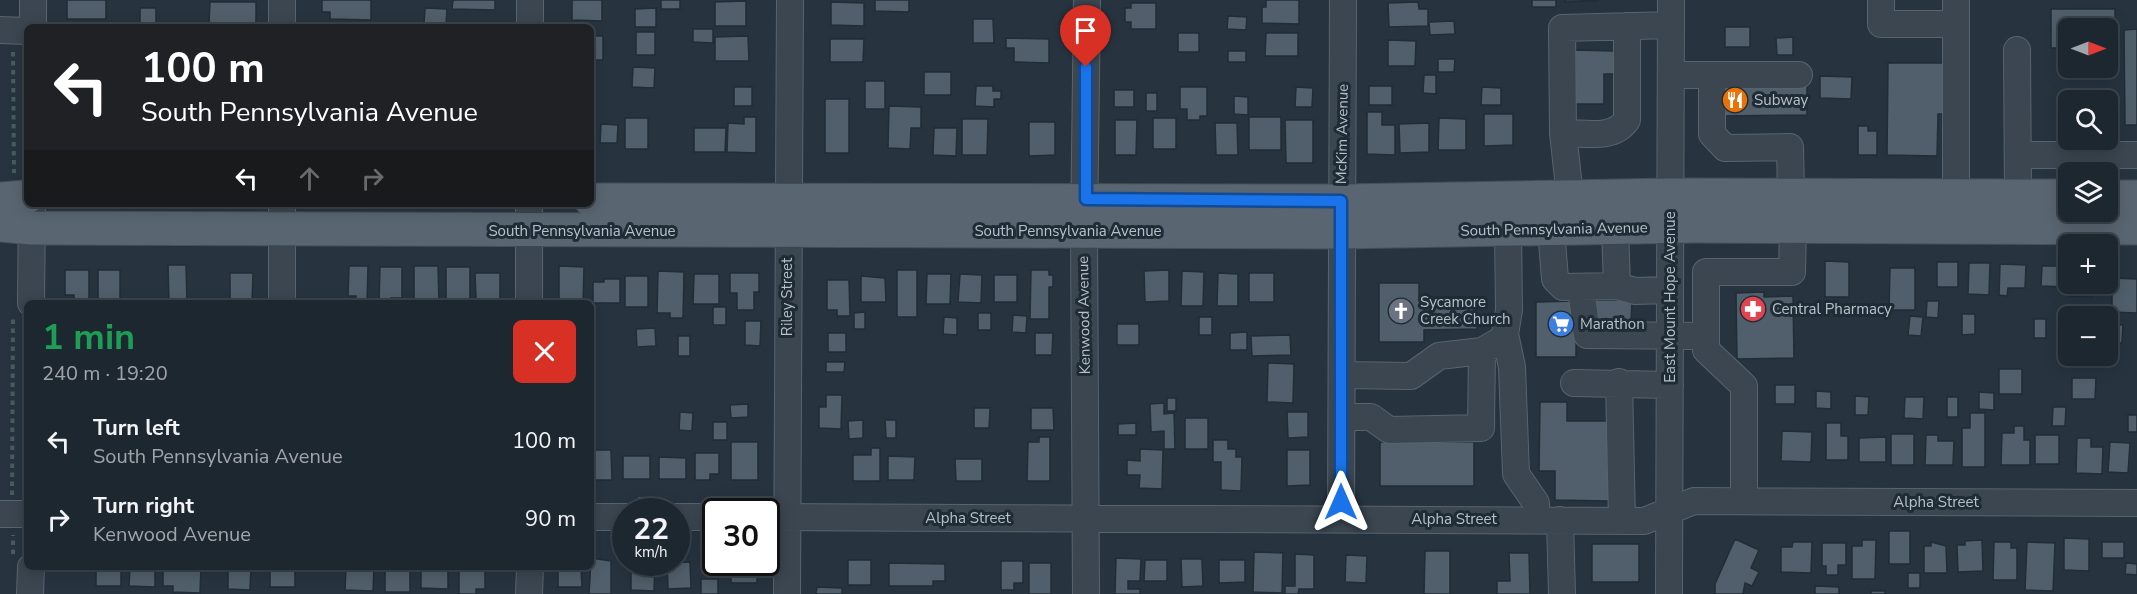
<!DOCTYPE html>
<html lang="en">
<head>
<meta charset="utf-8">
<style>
	:root { --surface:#1d2730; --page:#2a333c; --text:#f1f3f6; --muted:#a0a5ab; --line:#3b444c }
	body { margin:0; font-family:"Nunito Sans",sans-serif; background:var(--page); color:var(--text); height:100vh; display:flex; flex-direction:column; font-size:22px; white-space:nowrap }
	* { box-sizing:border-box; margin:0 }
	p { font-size:20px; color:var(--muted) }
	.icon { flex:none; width:33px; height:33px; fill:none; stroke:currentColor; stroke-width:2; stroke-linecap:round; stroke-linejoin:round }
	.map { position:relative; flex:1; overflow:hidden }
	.side { position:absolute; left:24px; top:300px; width:570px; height:270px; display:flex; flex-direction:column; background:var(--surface); border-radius:9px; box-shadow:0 3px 15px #0003,0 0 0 2px var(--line) }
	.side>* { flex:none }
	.guide { position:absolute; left:24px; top:24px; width:570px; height:183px; border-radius:9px; box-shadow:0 3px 15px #0003,0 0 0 2px var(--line); background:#202124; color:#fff; overflow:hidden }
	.needle { width:39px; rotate:90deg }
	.controls { position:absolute; left:2058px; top:18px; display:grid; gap:12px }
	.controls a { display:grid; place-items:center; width:60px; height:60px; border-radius:9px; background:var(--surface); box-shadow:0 3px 15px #0003,0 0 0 2px var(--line); font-size:30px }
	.speed { position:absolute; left:612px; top:498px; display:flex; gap:12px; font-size:30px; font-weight:700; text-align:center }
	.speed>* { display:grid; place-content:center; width:78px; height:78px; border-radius:50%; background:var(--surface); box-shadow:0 3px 15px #0003,0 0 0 2px var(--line); line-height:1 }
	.speed small { font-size:15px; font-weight:400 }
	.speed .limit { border:3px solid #111; border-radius:9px; background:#fff; color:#111 }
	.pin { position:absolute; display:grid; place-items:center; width:51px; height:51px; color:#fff; margin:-62px -26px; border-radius:50% 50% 50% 0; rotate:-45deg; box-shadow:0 0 6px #0007 }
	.pin .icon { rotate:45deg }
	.me { position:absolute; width:66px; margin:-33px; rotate:0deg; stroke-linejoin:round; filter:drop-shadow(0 0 4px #0008) }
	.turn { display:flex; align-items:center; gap:21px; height:126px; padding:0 18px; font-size:27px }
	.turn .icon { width:78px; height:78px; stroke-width:2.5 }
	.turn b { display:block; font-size:42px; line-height:51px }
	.lanes { display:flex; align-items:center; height:57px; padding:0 18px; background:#0003; justify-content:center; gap:30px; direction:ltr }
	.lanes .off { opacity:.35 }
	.round { display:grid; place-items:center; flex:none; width:63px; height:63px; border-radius:9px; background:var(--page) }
	.headline { display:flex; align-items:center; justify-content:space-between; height:102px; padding:0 18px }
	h1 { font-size:36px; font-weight:700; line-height:45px; color:#1e9e55 }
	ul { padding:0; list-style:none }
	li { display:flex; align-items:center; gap:18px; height:78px; padding:0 18px }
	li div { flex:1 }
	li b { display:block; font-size:22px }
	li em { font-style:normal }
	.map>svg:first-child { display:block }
</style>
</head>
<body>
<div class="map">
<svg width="2137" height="594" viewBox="0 0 2137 594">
	<rect width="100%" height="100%" fill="#273440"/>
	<path fill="#505f6b" stroke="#212d37" stroke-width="1.5" d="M67 0H106V19H67Z
		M322 0H371V20L330 19V12H322Z
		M453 0H495V10L452 9Z
		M572 0H602V21L572 20Z
		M661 0H680V9H661Z
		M875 0H909V12L875 11Z
		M1266 0H1299V24L1262 23V7H1266Z
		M1532 0H1556V7H1532Z
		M1565 0H1598V1L1565 2Z
		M746 1V26H715V2Z
		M210 2H256V23H209Z
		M831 2 864 3V26L831 25Z
		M1418 2 1419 9H1428V26L1389 27 1388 3Z
		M1131 3H1156V29H1131V22H1125V8H1131Z
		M140 8H156V25H140Z
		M425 8 447 9 446 25 424 24Z
		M656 8V27H635V9Z
		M2051 9H2115V49H2108V28H2068V48H2051Z
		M1228 16 1247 17 1246 30 1227 29Z
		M973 19H993L994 43H973Z
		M1454 21 1455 34 1430 35 1429 22Z
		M1725 27H1750V47H1725Z
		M693 29H713V43L693 42Z
		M2137 29V125H2125L2124 30Z
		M636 32H655V55H636Z
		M1178 33H1199V52H1178Z
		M1266 33H1298V56H1265Z
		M591 36H603V60H591Z
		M748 36 749 61H715V37Z
		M1793 37V55H1777L1776 38Z
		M1006 38 1049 39V63L1014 62V48H1006Z
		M830 39H864L863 62H830Z
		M1388 40 1416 41 1415 66H1388Z
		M1572 50 1616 51V74H1604V104H1571Z
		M1228 51H1246V62H1228Z
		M1438 59H1455L1454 72H1438Z
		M1888 63H1948L1946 114H1938L1937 156 1887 155Z
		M633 67 655 68 654 88 632 87Z
		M924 72H951V95H924Z
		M1424 75H1436V94L1423 93Z
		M1820 76 1852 77 1851 99 1820 98Z
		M865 81H885V109H865Z
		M1807 84V115L1723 116 1722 85Z
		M976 86H993V91H1001V99H994V107L975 106Z
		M1369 86H1392V105H1369Z
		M734 87H752V106H734Z
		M1180 87H1207V116H1200V120H1187V109H1180Z
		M1296 87 1313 88 1312 107H1295Z
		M1482 87 1501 88V105H1481Z
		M1114 90H1134V107H1114Z
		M1146 93H1157V111H1146Z
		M1234 96 1248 97V115L1234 114Z
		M825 99H849V153H825Z
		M889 106 921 107V128H911L910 149 888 148Z
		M1367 112H1382V125H1395V155L1367 154Z
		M1484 114H1513V145L1484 146Z
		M744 117H756V153L727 152 728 123 744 124Z
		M1249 117H1281V150H1249Z
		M625 118H648V149H625Z
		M1153 118H1176V149H1153Z
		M1439 118 1466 119V150H1438Z
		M962 119H988L987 155H962Z
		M1115 120H1137L1136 155H1115Z
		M1285 120H1313V163H1286Z
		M1029 122H1055V155L1029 156Z
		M1215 123H1237L1238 155H1216Z
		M1429 123V152L1400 153 1399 124Z
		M601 124 618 125 617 143H600Z
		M1858 126H1868V131H1877V155H1858Z
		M694 128H726L725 152H694Z
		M934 128H957L956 156 933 155Z
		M591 130H594V151H591Z
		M1825 261 1849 262V297H1825Z
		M1937 262H1958V287H1937Z
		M1969 263H1990L1989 295 1968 294Z
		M2000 264 2026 265 2025 288H2008L2007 296 1999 295Z
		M168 265H186L187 303H169Z
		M349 266H368L367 303H356V296H348Z
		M414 266H438L439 303H414Z
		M559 266 584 267 583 303H559Z
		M2042 266H2067L2066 287 2041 286Z
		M380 267H402V298H391V303H379Z
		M446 267H470V299H446Z
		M1890 268H1915V310H1889Z
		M65 270H89V301H74V295H65Z
		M98 270H120V301H98Z
		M897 270H917V317H897Z
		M1031 270H1049V275H1053V287H1049V319H1030Z
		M1169 270V301L1145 302 1144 271Z
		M658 271 684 272 683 318H670V313H657Z
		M1182 271 1204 272 1203 306H1181Z
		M230 273H253L252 303H230Z
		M475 273H500V300H476Z
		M730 273H759V292H754V310H737V293H730Z
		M1218 273 1238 274V306H1217Z
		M1249 273H1274V302H1249Z
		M694 274H719V304H693Z
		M927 274H951L950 304H926Z
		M960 274 982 275 981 303 958 302Z
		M994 275H1017V302H994Z
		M625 276H648V307H625Z
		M861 276 885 278 886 302H861Z
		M2112 278 2137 279V313L2112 312Z
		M604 279H620V303H593V282H604Z
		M827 280H849L850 316H837V310H827Z
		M1379 283H1419V297H1477V329L1424 330V342H1379Z
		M2071 284H2092V297L2070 296Z
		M1764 292V297L1793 296 1794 358 1737 359 1736 293Z
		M1590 300H1632L1631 323H1589Z
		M1576 301V357H1536V302Z
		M1927 301H1939L1938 318 1926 317Z
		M713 307H726V325H713Z
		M2103 311V316H2087V312Z
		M865 312V329H854V313Z
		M978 313H991V330H978Z
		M1962 314H1975V334L1962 335Z
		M1013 315 1027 316 1026 333 1012 332Z
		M1910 316 1923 317 1921 336 1908 335Z
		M944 317 957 318V335L943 334Z
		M1199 317H1212V335H1199Z
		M2034 319H2046V338H2034Z
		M745 321H761L760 346 745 345Z
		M1117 324H1139V345H1117Z
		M2108 324 2123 325 2122 343 2108 342Z
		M655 328 656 346 637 347 636 329Z
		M1247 332V350H1230V333Z
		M828 333H846V352H828Z
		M1035 333H1053L1052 355H1035Z
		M1290 335 1291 355 1252 356 1251 336Z
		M678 336H690V356H678Z
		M826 362H845L844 372H826Z
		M1268 363 1294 364 1293 403 1267 402Z
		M1999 369H2022V394H1999Z
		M2072 378H2096L2095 399H2072Z
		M1775 385H1795V404H1775Z
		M1816 391 1831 392V409L1816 408Z
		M1979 392 1994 393V410L1979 409Z
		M826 395H842L841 429 819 428V407H826Z
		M1855 396 1869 397 1868 415H1855Z
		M1905 397H1924L1923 419 1904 418Z
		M1947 397H1958V417H1947Z
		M1167 398H1176V411H1167Z
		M1540 402H1567V421H1610L1609 501 1555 500V471H1539Z
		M1164 403V414L1174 413 1175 449H1164V431L1151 432 1150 404Z
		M748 404V417L731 418 730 405Z
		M2053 407H2066L2065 426H2052Z
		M974 408H990L989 428H974Z
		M1031 408H1053L1054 430H1031Z
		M680 412 693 413 692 431 679 430Z
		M1287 412H1308V437L1288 438Z
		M1970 413H1985V467H1962V428H1970Z
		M2128 415H2137V432H2128Z
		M1185 418H1208V449H1185Z
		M863 420V438L849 439 848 421Z
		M885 420H896V438H886Z
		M713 422H727V440H713Z
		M1136 423V435H1118V424Z
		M1826 423H1841V436H1848V460H1826Z
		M2014 426H2024V440H2030V465H2001L2002 433H2014Z
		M1782 431 1812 432 1811 462 1781 461Z
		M1891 434H1914V465H1891Z
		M1926 435H1938V441H1954L1953 465H1925Z
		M2035 435H2059V464H2035Z
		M1039 437H1050V481H1027L1028 442H1039Z
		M1886 437V462H1859V438Z
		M2077 438H2091V447H2103L2102 474 2076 473Z
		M1213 440H1228V449H1236V457H1242L1241 491 1221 490V462H1213Z
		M731 442H758V480H731Z
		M1380 442H1474V486H1380Z
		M2110 442 2130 443 2128 473 2108 472Z
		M871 448H880V481H853V455H871Z
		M1140 449 1163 450 1162 489 1139 488 1140 475H1127V460L1140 461Z
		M591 450H611L612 480H591Z
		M1287 450H1310V485L1287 486Z
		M695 453H719V474H710V480H695Z
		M623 456H650V479H623Z
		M888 456 915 457 914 480H888Z
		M659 457 686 458V479H659Z
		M955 459H982V481H956Z
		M1889 531H1910V564H1889Z
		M2064 538 2089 539V571L2064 570Z
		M1735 539 1759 550 1751 568 1759 572 1752 586 1745 583 1743 594H1715V584Z
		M1862 540H1876L1875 579H1852V546H1862Z
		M1982 540 1983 571 1958 572 1957 545H1965V541Z
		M1793 542H1812L1811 573 1781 572V547H1792Z
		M1931 542 1946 546 1947 573H1924V546H1931Z
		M1994 542H2011V548H2017V580H1993Z
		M2027 542 2055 543 2053 591 2025 590Z
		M2102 542H2124V558H2102Z
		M1822 543H1846V565H1838V575H1826V566H1822Z
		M1592 544H1639V582H1592Z
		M1425 551H1450V594H1424Z
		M1254 552 1283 553 1282 593 1253 592Z
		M1509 553H1529L1530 594H1497V581H1510Z
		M1295 554 1314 555V589H1299L1298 594H1285V586H1295Z
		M1346 555 1367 556 1366 583 1345 582Z
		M591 558 611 561V594H589Z
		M1116 558 1141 559 1140 581H1128V589H1140V594H1115Z
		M1181 559H1202L1203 586 1182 587Z
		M848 560H871V585H848Z
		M1145 560H1167V581H1144Z
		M1219 560H1245V582L1219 583Z
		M1001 561H1023V583H1014V590H1001Z
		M631 562H655L654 591 631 590Z
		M690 562 691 588 668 589 667 563Z
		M731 562H757V583H731Z
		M889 563 945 564V581H933V586H889Z
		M1029 563H1051V594H1029Z
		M2126 563 2137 564V575L2125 574Z
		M96 567H121V586H96Z
		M130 567H155V587L129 586Z
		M163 567H201L200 593 173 592V586H163Z
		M228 567H251L250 590 228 589Z
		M270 567H295V587H270Z
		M346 567H374L373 591 345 590Z
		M385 567H410V592H385Z
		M421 567H448V589L421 588Z
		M459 567H485V589H476V594H459Z
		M558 567H581L582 587H558Z
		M1908 573H1920V588H1908Z
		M701 579H718V594H701Z
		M1815 586 1839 587V594H1815Z
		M817 587 842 588V594H816Z
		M1871 591H1885V594H1871Z"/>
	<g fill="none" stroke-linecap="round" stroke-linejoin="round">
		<g stroke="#58646d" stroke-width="28">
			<path id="minor" d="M1881 0V24H1955
				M1956 0V196
				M33 27V0
				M282 27V0
				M530 27V0
				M0 30 27 31
				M2017 50 2018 196
				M1671 75H1799
				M1712 75V134L1725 148 1790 147 1791 196
				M1563 133C1586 133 1613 140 1627 120V26
				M2018 155H2137
				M1570 196 1563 133 1562 28 1671 25
				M1615 227 1617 286 1635 291 1670 290
				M1551 229 1555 279 1563 287 1617 286
				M1581 288 1587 335 1706 336V272H1792L1793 226
				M31 303 32 210
				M282 303V204
				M529 303V204
				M1505 334 1512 367 1516 474 1536 503 1537 519
				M1706 336V350L1744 386V501
				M1342 375 1411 376 1439 356 1482 351 1501 340 1505 334 1509 310 1508 231
				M1619 382 1622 520
				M1574 383 1670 385
				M1342 417H1371L1389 430 1481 428 1482 351
				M0 514H27
				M591 517H626
				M676 517H716
				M766 517 1644 521 1694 501 2137 503
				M1341 519 1343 0
				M1560 520 1562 594
				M30 594 31 567
				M529 594 530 567
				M787 594 790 0
				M1086 594 1084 231 1087 0
				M1669 594 1671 0"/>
		</g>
		<g stroke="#444f59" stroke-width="35">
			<path id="major" d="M2108 197H2137
				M0 199 27 197
				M591 200 1341 201 1671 195 2068 196
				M0 225 32 228 1341 232 1695 226 2137 228"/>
		</g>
		<path stroke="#475d5d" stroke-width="4" stroke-dasharray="4.5 4.5" stroke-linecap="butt" d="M13 52 14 173
			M12 495 13 316
			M638 499H664
			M728 500H754
			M13 554V535"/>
		<use href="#minor" stroke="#3b4650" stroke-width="26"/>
		<use href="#major" stroke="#596570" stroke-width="33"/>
	</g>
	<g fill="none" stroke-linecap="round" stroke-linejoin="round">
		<g stroke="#114b97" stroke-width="15">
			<path id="route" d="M1086 67V199L1341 201V502"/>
		</g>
		<use href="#route" stroke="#1a73e8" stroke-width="10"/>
	</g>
	<defs>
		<g id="restaurant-disc" transform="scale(1.35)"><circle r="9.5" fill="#e8710a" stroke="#1f2b35"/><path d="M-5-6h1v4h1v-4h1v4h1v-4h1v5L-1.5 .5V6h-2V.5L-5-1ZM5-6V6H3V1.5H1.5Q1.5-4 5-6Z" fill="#fff"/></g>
		<g id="pharmacy-disc" transform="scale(1.35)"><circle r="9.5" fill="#e0444e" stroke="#1f2b35"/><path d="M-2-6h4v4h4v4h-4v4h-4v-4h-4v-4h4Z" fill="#fff"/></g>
		<g id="church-disc" transform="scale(1.35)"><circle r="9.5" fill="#6b7280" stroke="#1f2b35"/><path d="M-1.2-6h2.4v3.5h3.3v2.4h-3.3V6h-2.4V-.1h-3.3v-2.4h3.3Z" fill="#fff"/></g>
		<g id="supermarket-disc" transform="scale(1.35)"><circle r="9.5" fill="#3f7fe0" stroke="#1f2b35"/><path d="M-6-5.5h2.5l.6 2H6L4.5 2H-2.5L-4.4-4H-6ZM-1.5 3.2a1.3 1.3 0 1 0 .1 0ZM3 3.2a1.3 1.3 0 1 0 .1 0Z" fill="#fff"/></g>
	</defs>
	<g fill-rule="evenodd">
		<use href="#restaurant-disc" x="1735" y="100"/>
		<use href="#pharmacy-disc" x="1753" y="309"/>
		<use href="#church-disc" x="1401" y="311"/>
		<use href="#supermarket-disc" x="1561" y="324"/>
	</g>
	<g text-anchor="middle" stroke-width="6" stroke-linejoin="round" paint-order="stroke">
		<g font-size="15" fill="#b7c1ca" stroke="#1f2b35" text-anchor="start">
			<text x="1754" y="105">Subway</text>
			<text x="1420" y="307">Sycamore<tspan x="1420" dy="17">Creek Church</tspan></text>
			<text x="1772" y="314">Central Pharmacy</text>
			<text x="1580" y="329">Marathon</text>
		</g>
		<g font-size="15" fill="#b7c1ca" stroke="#1f2b35">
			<text transform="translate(1342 134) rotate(-89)" y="5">McKim Avenue</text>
			<text transform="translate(1554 229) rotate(-1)" y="5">South Pennsylvania Avenue</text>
			<text x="582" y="236">South Pennsylvania Avenue</text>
			<text x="1068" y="236">South Pennsylvania Avenue</text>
			<text transform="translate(787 297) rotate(-90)" y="5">Riley Street</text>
			<text transform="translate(1670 297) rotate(-90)" y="5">East Mount Hope Avenue</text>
			<text transform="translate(1084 315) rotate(-91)" y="5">Kenwood Avenue</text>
			<text x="1936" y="507">Alpha Street</text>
			<text x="968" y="523">Alpha Street</text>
			<text x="1454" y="524">Alpha Street</text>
		</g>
	</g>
</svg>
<div class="controls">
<a><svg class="needle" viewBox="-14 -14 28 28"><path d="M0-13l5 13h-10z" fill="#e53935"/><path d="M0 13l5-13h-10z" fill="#a0a5ab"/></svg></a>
<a><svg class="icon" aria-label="search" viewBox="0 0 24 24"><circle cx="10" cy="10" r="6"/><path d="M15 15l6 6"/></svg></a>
<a><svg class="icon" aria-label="layers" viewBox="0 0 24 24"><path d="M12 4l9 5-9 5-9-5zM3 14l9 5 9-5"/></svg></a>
<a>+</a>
<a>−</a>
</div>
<div class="speed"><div>22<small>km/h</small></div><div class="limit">30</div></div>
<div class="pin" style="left:1086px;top:67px;background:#d93025"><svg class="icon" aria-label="arrive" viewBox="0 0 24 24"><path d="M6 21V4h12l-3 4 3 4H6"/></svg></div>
<svg class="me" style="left:1341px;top:502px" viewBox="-20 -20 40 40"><path d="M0-17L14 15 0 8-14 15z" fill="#1a73e8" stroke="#fff" stroke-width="4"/></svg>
<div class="guide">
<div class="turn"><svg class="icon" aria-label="left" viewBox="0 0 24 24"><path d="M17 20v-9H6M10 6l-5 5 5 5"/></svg><div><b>100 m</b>South Pennsylvania Avenue</div></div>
<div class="lanes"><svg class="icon" aria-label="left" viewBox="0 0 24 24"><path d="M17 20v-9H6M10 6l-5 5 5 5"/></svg><svg class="icon off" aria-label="ahead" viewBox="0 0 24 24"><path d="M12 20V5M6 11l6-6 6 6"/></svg><svg class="icon off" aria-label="right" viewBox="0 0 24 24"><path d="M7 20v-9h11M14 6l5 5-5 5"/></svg></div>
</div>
<section class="side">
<div class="headline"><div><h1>1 min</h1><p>240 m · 19:20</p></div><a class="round" style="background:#d93025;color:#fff"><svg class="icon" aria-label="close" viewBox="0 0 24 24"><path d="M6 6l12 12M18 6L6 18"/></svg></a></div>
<ul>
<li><svg class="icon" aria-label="left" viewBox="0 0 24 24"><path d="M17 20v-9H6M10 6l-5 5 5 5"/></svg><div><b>Turn left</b><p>South Pennsylvania Avenue</p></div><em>100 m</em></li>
<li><svg class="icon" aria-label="right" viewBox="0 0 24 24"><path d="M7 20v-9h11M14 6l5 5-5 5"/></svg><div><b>Turn right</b><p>Kenwood Avenue</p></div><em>90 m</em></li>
</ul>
</section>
</div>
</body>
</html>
